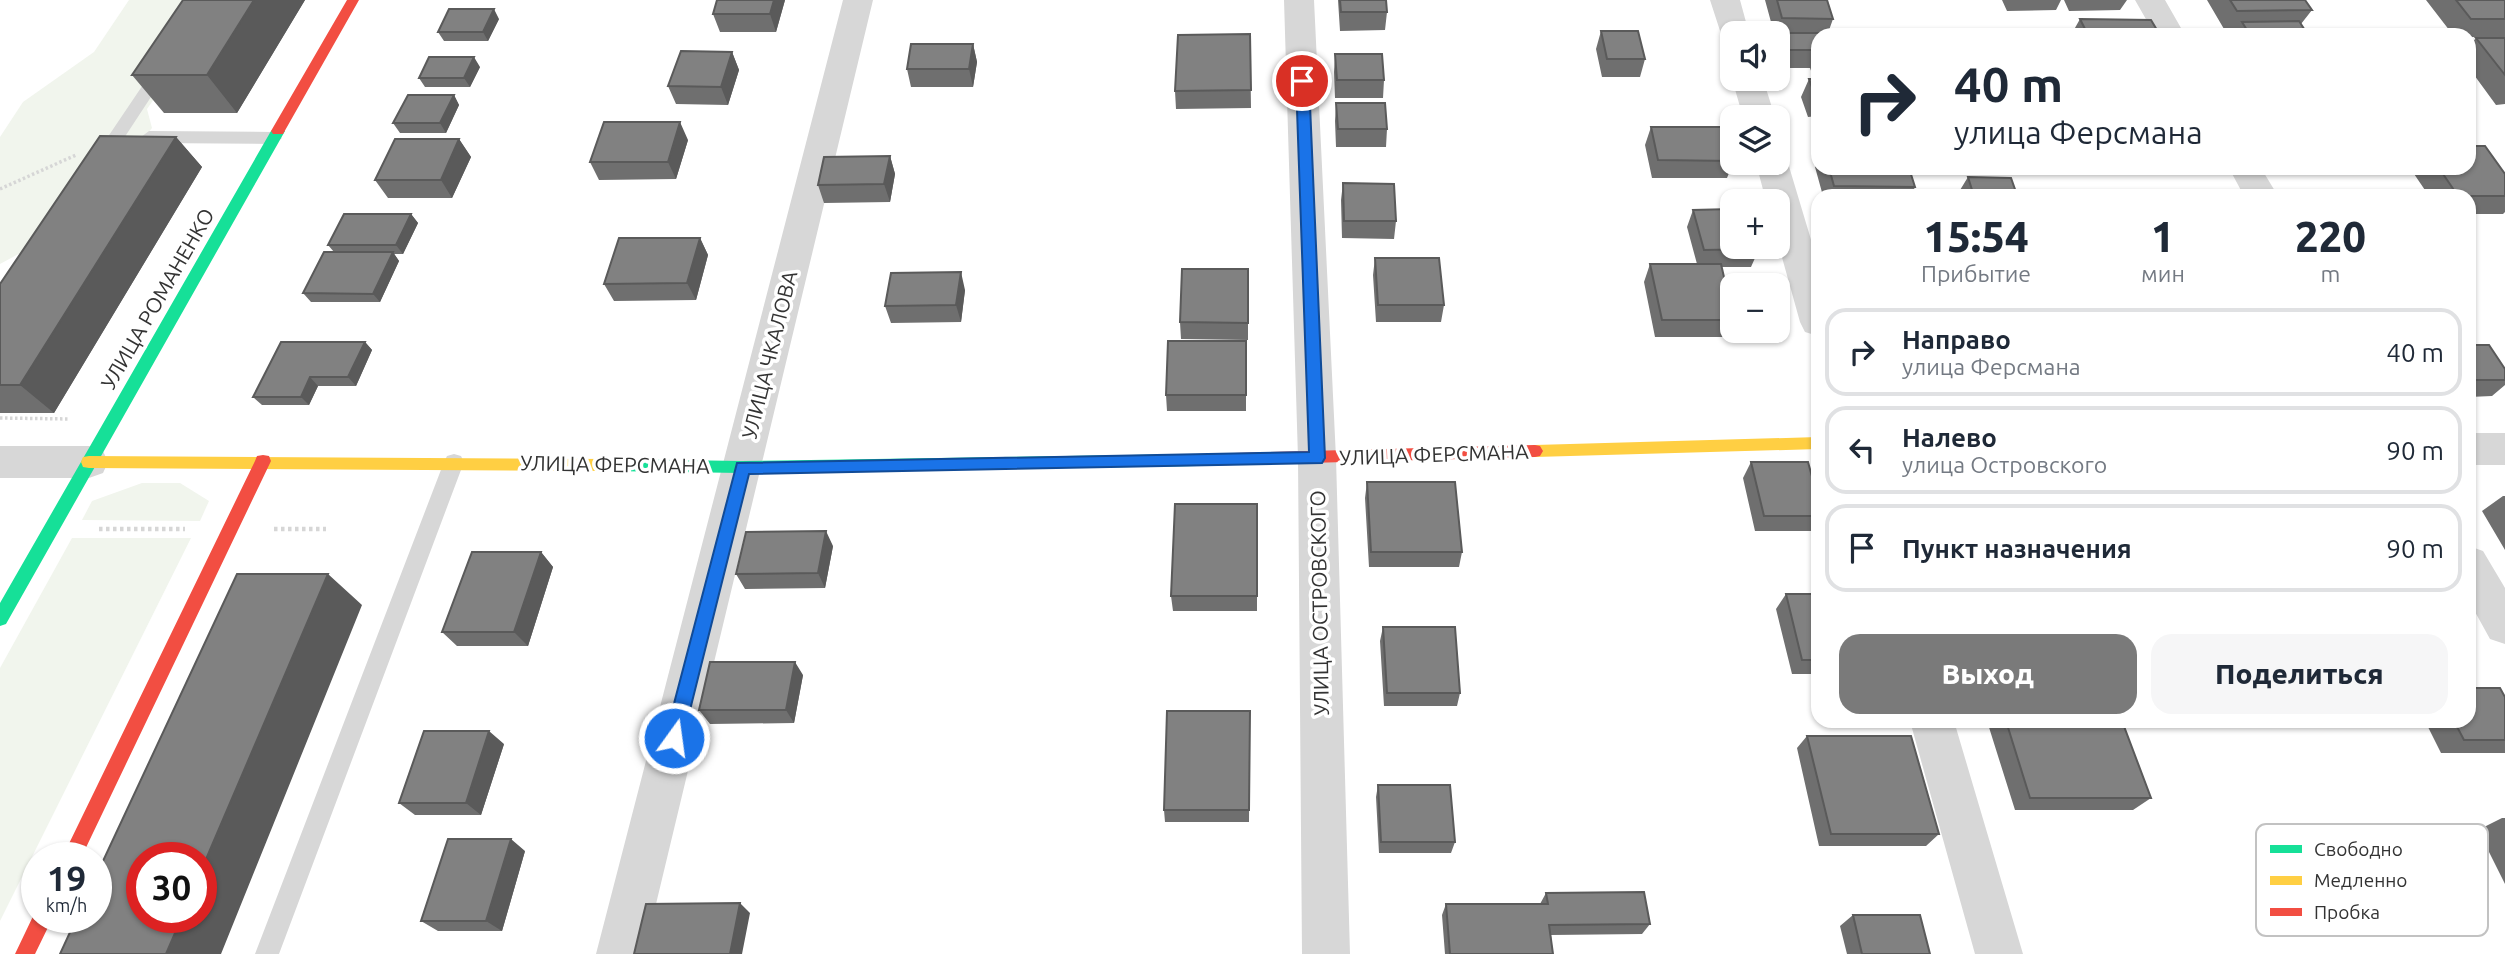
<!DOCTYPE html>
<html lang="ru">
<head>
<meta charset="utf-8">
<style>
	:root { --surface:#fff; --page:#f6f6f7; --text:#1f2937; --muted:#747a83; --line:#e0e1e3; --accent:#7a7a7a }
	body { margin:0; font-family:Ubuntu,sans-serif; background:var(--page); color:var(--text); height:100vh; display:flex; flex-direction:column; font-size:26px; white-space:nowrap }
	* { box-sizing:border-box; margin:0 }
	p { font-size:23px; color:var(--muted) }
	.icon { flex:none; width:38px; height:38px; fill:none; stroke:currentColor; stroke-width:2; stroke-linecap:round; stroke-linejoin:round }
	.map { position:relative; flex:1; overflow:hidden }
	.side { position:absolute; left:1811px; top:189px; width:665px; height:539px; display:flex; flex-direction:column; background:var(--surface); border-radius:21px; box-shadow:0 2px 5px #0004 }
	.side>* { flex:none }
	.hud { position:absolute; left:1811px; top:28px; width:665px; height:147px; border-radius:21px; box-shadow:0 2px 5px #0004; background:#fff; color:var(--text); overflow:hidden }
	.buttons { position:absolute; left:1720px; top:21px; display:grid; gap:14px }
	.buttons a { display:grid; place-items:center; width:70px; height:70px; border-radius:14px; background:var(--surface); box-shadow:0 2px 5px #0004; font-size:35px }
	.speed { position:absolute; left:21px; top:842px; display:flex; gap:14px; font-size:35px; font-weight:700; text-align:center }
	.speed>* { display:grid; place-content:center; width:91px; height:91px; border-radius:50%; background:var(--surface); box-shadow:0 2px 5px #0004; line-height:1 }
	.speed small { font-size:18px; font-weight:400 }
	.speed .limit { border:10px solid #d22; background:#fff; color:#111 }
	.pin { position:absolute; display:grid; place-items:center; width:60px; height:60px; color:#fff; margin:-30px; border:4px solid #fff; border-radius:50%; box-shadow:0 2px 7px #0007 }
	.me { position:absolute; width:77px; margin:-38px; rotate:14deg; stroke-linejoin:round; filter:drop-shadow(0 0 5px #0008) }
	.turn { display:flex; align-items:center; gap:24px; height:147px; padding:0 28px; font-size:32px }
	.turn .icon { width:91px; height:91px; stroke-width:2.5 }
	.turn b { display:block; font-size:49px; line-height:60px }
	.eta { display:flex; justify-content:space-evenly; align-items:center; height:119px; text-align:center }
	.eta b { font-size:42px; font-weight:800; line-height:49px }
	.action { display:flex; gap:14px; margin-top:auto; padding:14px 28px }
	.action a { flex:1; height:80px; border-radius:21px; background:var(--accent); color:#fff; font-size:28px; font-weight:800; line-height:80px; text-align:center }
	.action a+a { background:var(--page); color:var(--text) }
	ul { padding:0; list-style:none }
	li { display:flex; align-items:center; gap:21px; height:88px; margin:0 14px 10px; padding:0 14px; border:4px solid var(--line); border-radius:21px }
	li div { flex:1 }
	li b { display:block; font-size:26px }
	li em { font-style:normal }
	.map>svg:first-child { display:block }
</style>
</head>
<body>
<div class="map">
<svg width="2505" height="954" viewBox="0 0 2505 954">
	<rect width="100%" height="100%" fill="#fff"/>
	<path fill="#f1f5ed" d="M129 0H223L147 109 152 128 72 225 0 264V137L23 102 94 52Z
		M142 483H180L209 501 200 521 82 520 92 501Z
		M72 538H191L0 921V668Z"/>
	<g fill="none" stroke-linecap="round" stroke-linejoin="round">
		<path stroke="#d6d6d6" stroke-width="3.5" stroke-dasharray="2.5 2.5" stroke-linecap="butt" d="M0 189 76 155
			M0 418 69 419"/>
		<path stroke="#d6d6d6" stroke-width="4.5" stroke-dasharray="3.5 3.5" stroke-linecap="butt" d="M99 529H185
			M274 529H326"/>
		<path fill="#d7d7d7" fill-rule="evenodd" d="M160 66 168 71 109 161H97L95 157 97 153 155 67Z
			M149 131 274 132 282 138 274 144 149 143 141 137Z
			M454 454 461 456 464 462 279 954H255L444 462 447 456Z"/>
		<path fill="#d7d7d7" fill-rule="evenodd" d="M843 0H873L644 954H596Z
			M1284 0H1314L1336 458 1350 954H1302L1298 458Z
			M1710 0H1740L1749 33H1732V42L1723 40Z
			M2135 0H2165L2185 35H2155Z
			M1732 79H1763L1775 117H1743Z
			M1778 153 1784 155 1788 163 1818 263V336L1805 332 1800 322 1778 243V201H1766L1756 163H1778Z
			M2229 168H2261L2278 196H2244Z
			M2469 433H2505V465H2469Z
			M0 446H89L103 451 108 462 103 473 89 478H0Z
			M2469 546 2483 551 2505 588V644L2490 639 2469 601Z
			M1910 721H1954L2023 954H1975Z"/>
		<path fill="#16e098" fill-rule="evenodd" d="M278 126 285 131 6 624 0 626V603L271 131Z
			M1197 454 1203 455 1205 460 1203 465 1197 466 742 473 608 471 602 470 600 465 602 460 608 459 742 461Z"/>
		<path fill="#ffcf43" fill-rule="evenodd" d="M1818 437V449L1535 457 1530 456 1527 451 1530 446 1535 445Z
			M89 456 608 459 614 460 616 465 614 470 608 471 89 468 83 467 81 462 83 457Z"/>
		<path fill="#f24e42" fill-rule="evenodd" d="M347 0H359L283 134H273L271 131Z
			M1535 445 1540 446 1543 451 1540 456 1535 457 1197 466 1191 465 1189 460 1191 455 1197 454Z
			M263 455 269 456 271 461 81 858H62L255 461 257 456Z
			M36 910 37 917H53L35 954H15Z"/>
	</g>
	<path fill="#6f6f6f" d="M183 0H305L237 113H164L132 75Z
		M785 0 776 32H720L713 14Z
		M1338 0H1386L1387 12 1385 30 1340 31Z
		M1765 0H1827L1833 19 1828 33 1818 35V116L1808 117 1801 97 1809 79H1814L1810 68H1778V33H1774Z
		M2002 0H2061L2056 10 2007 11Z
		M2064 0H2127L2120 10 2069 11Z
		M2207 0H2305L2312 10 2301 24 2308 35H2233L2237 29H2224Z
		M2426 0H2505V37H2469V35H2453Z
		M499 19 488 41H444L438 32Z
		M2080 19 2160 35H2071Z
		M1601 31 1645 59 1640 77H1602L1596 49Z
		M1250 34 1251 108 1176 109 1175 91Z
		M2476 38H2505V104L2496 105 2469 68V46Z
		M973 44 977 62 973 87H911L907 69Z
		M732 52 739 70 728 105 676 104 668 86Z
		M1335 54 1384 80 1383 98H1335L1334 72Z
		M480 67 470 87H425L419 78Z
		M454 95 459 105 446 133H400L393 123Z
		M1336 103 1387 129 1386 147H1336L1335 121Z
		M1651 127 1732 157 1733 163 1727 178H1652L1645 145Z
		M176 137 202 167 54 413H0V284Z
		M459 139 471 157 452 198H388L375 180Z
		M688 140 676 179 599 180 590 162Z
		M890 156 895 174 890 202 824 203 818 185Z
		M1818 160V168H1909L1915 187 1911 196H1823L1815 167Z
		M2114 168H2171L2168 171H2116Z
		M2410 168H2469L2505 174V212L2503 214H2469V196H2429Z
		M1968 177 2017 195 2016 196H1958L1957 195Z
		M1343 183 1396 221 1394 239 1342 238 1341 200Z
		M1693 210 1759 249 1751 267H1721L1732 312V325L1727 337H1655L1644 282 1650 264H1697L1687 227Z
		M411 214 418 223 403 254H394L399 261 380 302H311L303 293 334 252 328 245Z
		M700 238 708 255 696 300 614 301 604 284Z
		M1375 258 1444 305 1441 322H1376L1373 275Z
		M1248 269V340L1181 339 1180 322Z
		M965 290 961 322 891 323 885 306Z
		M1246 341V411H1167L1166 395Z
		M365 342 372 350 356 386H318L309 405H262L253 397Z
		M2469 345 2505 369V385L2492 396 2469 397Z
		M1751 462 1818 498V523L1813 531H1755L1743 478Z
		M1367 482 1462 552 1459 567H1369L1365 498Z
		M2503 496H2505V550L2482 511Z
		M1257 504V611H1173L1171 596Z
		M833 546 825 588 745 589 736 574Z
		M541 552 553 567 528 646H457L442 632Z
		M1786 594H1818V674H1792L1776 609Z
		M1383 627 1460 693 1457 706H1384L1380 641Z
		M803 675 794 723 710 724 699 710Z
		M2505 697V753H2441L2425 721H2469Z
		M1250 711 1249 822H1165L1164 810Z
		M1987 721H2122L2151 798 2133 810H2015Z
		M1807 736 1939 834 1926 846H1819L1797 748Z
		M504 744 481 815H415L399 803Z
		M1378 785 1455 842 1451 853H1379L1376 797Z
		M2502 818H2505V884L2478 830Z
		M525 851 502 931H438L421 921Z
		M1546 893 1650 924 1642 934 1551 935 1553 954H1445L1442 915 1446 904H1540Z
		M1853 915 1930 954H1847L1840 926Z"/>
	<path fill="#5a5a5a" d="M254 0H305L237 113 207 75Z
		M774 0H785L776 32 770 14Z
		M494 9 499 19 488 41 483 32Z
		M973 44 977 62 973 87 969 69Z
		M732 52 739 70 728 105 721 87Z
		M474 57 480 67 470 87 464 78Z
		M454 95 459 105 446 133 440 123Z
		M680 122 688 140 676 179 668 162Z
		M176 137 202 167 54 413 20 385Z
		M459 139 471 157 452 198 441 180Z
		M890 156 895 174 890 202 884 184Z
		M411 214 418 223 403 254 396 245Z
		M700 238 708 255 696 300 687 283Z
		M393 252 399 261 380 302 373 294Z
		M961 272 965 290 961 322 956 305Z
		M365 342 372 350 356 386 348 377Z
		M310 377 318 386 309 405 301 397Z
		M826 531 833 546 825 588 818 573Z
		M541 552 553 567 528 646 514 632Z
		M328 574 362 605 221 954H166L182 917H201V871Z
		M795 662 803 675 794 723 786 710Z
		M489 731 504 744 481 815 466 803Z
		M511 839 525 851 502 931 486 921Z
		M740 903 750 913 742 954H730Z"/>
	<path fill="#818181" stroke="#5a5a5a" stroke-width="2" d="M183 0H254L207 75H132Z
		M717 0H774L770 14H713Z
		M1340 0H1386L1387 12H1341Z
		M1777 0H1827L1833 19 1782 18Z
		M2230 0H2305L2312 10 2237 11Z
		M2456 0H2505V19H2471Z
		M449 9H494L483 32H438Z
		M2080 19 2151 20 2160 35H2088Z
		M2299 21 2308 35H2250L2242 22Z
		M1601 31H1638L1645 59H1607Z
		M1780 33H1858V35H1818V52V50H1785Z
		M1250 34 1251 90 1175 91 1178 35Z
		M2476 38H2505V75Z
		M911 44H973L969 69H907Z
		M681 51 732 52 721 87 668 86Z
		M1335 54H1382L1384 80H1337Z
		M429 57H474L464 78H419Z
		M1809 79H1818V98H1816Z
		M408 95H454L440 123H393Z
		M1336 103H1385L1387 129H1338Z
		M604 122H680L668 162H590Z
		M1651 127H1725L1732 161 1658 160Z
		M100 136 176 137 20 385H0V284Z
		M395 139H459L441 180H375Z
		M2469 146H2485L2505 174V196H2458L2439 168H2469Z
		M890 156 884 184 818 185 824 157Z
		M1829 168H1909L1915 187 1834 186Z
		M1968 177 2011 178 2017 195 1973 193Z
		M1343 183 1394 184 1396 221H1344Z
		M1732 209V247H1758L1759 249 1704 250 1693 210Z
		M344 214H411L396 245H328Z
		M619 238H700L687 283 604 284Z
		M324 252H393L373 294 303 293Z
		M1375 258H1439L1444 305H1378Z
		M1650 264H1721L1732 312V320H1662Z
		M1182 269H1248V323L1180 322Z
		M961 272 956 305 885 306 891 273Z
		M1168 341H1246V395H1166Z
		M281 342H365L348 377H310L301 397H253Z
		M2469 345H2489L2505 369V380H2469Z
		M1751 462H1808L1818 498V516H1764Z
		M1367 482H1455L1462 552H1371Z
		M1175 504H1257V596H1171Z
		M826 531 818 573 736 574 746 532Z
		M472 552H541L514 632H442Z
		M237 574H328L201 871V858H142V917H182L166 954H60L77 917H96V876Z
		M1786 594H1818V660H1802Z
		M1383 627H1455L1460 693H1387Z
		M710 662H795L786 710H699Z
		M2469 688H2500L2505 697V740H2464L2454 721H2469Z
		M1167 711H1250L1249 810H1164Z
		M2006 721H2122L2151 798H2030Z
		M424 731H489L466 803H399Z
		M1807 736H1911L1939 834H1831Z
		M1378 785H1450L1455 842H1381Z
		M448 839H511L486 921H421Z
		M1644 892 1650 924 1549 925 1553 954H1450L1446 904H1548L1546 893Z
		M740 903 730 954H634L646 904Z
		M1853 915H1920L1930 954H1862Z"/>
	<path fill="#1a73e8" stroke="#114b97" stroke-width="2" d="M1302 77 1309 81 1325 458 1322 463 749 474 683 738 681 744 674 746 668 744 665 738 737 463 1309 452 1296 81Z"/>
	<g text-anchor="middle" stroke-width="7" stroke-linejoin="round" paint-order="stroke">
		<g font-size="21" fill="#333" stroke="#fff">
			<text transform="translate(158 299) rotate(-60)" y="7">УЛИЦА РОМАНЕНКО</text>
			<text transform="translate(770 355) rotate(-76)" y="7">УЛИЦА ЧКАЛОВА</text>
			<text transform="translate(1434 455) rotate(-2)" y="7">УЛИЦА ФЕРСМАНА</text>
			<text transform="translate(615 465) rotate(1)" y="7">УЛИЦА ФЕРСМАНА</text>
			<text transform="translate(1320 603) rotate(-91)" y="7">УЛИЦА ОСТРОВСКОГО</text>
		</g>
	</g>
	<rect x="2256" y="824" width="232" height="112" rx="10" fill="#fff" stroke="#c2c2c2" stroke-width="2"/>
	<rect x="2270" y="845" width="32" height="8" fill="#16e098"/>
	<rect x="2270" y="876" width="32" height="9" fill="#ffcf43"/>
	<rect x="2270" y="908" width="32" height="8" fill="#f24e42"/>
	<g font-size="19" fill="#333">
		<text x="2314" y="856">Свободно</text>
		<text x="2314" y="887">Медленно</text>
		<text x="2314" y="919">Пробка</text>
	</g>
</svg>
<div class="buttons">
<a><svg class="icon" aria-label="sound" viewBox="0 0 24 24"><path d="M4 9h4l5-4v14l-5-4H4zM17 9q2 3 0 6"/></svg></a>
<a><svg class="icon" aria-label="layers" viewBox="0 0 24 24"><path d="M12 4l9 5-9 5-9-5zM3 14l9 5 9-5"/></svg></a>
<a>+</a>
<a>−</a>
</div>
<div class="speed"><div>19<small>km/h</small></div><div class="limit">30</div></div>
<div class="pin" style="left:1302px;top:81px;background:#d93025"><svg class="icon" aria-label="arrive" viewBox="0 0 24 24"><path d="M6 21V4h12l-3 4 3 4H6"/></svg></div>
<svg class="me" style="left:674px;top:738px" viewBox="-20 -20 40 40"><circle r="17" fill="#1a73e8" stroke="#fff" stroke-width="3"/><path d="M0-11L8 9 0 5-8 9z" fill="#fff"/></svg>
<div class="hud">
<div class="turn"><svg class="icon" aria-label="right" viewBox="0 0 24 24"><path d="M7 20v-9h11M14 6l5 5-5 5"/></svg><div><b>40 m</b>улица Ферсмана</div></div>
</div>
<section class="side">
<div class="eta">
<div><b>15:54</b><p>Прибытие</p></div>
<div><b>1</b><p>мин</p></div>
<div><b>220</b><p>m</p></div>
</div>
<ul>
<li><svg class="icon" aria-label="right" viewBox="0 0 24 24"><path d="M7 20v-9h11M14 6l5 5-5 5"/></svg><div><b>Направо</b><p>улица Ферсмана</p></div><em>40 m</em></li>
<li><svg class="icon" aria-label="left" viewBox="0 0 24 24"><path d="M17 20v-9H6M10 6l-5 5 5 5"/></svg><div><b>Налево</b><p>улица Островского</p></div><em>90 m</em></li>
<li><svg class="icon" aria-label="arrive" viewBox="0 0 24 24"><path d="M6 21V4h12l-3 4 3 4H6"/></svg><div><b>Пункт назначения</b></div><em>90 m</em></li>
</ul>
<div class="action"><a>Выход</a><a>Поделиться</a></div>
</section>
</div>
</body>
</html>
